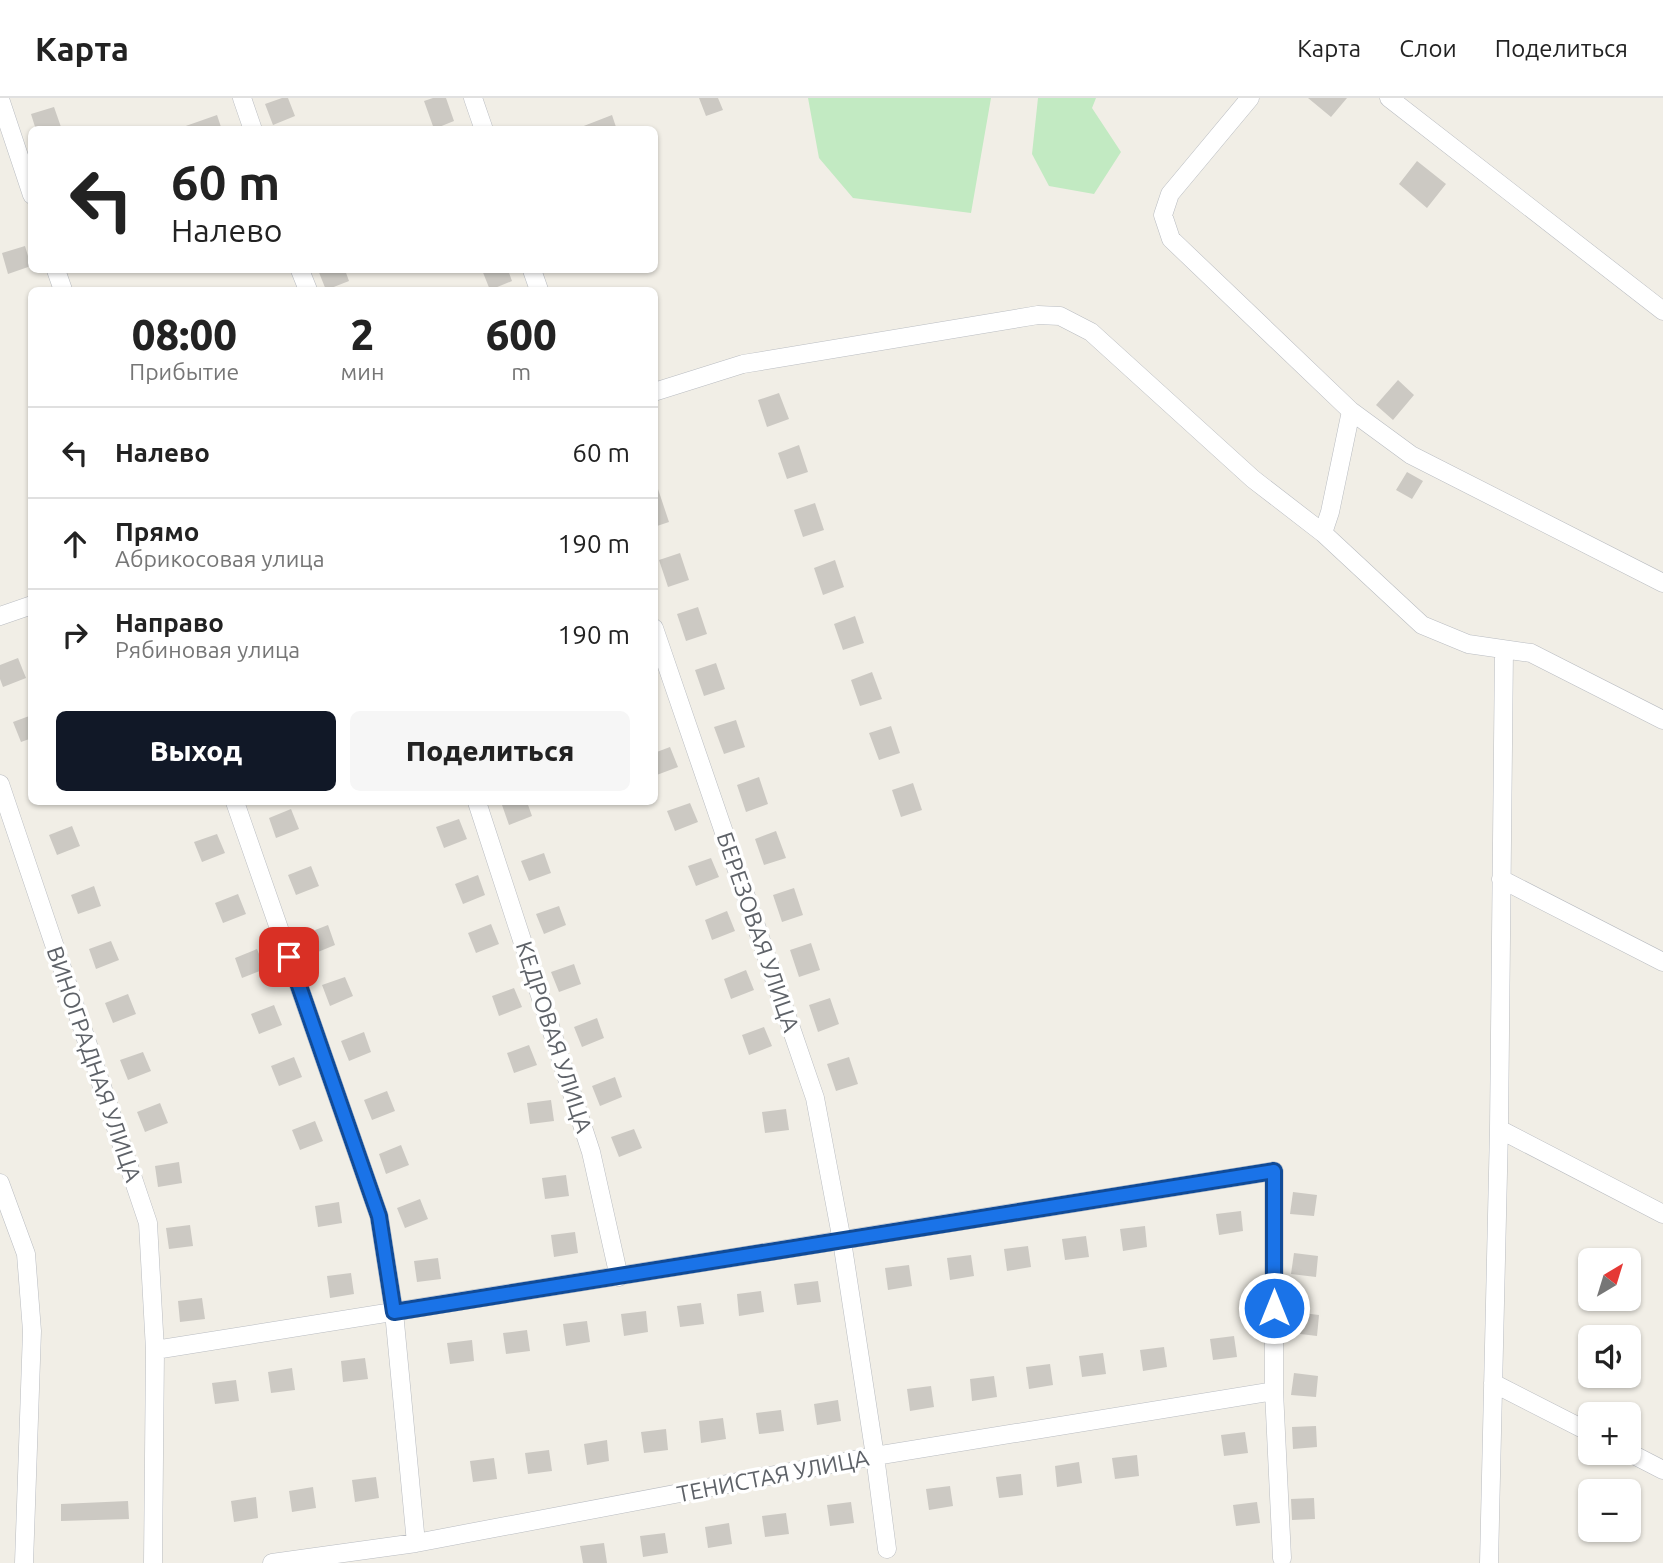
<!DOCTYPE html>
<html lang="ru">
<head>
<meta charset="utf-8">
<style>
	:root { --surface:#fff; --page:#f6f6f6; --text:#222; --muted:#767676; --line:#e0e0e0; --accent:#111827 }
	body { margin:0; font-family:Ubuntu,sans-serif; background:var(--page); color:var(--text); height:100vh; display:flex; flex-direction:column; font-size:26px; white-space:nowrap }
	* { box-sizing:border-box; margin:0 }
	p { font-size:23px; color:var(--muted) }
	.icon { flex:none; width:38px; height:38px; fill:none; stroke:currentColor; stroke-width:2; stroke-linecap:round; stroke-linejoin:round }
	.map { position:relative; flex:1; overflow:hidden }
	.panel { position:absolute; left:28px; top:189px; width:630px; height:518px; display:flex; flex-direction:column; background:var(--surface); border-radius:10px; box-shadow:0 2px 5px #0004 }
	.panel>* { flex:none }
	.hud { position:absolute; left:28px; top:28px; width:630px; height:147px; border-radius:10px; box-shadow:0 2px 5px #0004; background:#fff; color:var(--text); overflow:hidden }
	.needle { width:46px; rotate:38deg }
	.buttons { position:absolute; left:1578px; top:1150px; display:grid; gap:14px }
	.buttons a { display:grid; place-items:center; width:63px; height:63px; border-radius:10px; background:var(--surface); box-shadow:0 2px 5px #0004; font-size:35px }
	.pin { position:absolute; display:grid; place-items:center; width:60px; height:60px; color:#fff; margin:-30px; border-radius:14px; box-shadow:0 4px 10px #0006 }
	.me { position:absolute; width:77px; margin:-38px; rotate:0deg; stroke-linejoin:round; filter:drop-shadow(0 0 5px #0008) }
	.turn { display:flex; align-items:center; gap:24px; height:147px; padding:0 28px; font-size:32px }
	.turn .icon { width:91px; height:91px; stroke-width:2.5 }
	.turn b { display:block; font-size:49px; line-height:60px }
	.eta { display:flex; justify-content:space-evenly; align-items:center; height:119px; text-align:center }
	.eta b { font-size:42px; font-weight:800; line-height:49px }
	.button { display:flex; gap:14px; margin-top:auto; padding:14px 28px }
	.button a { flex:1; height:80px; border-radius:10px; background:var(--accent); color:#fff; font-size:28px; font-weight:800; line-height:80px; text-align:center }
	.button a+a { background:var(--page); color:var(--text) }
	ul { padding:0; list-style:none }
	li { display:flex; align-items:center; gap:21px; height:91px; padding:0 28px; border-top:2px solid var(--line) }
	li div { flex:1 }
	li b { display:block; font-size:26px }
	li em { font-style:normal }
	header { display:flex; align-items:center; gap:42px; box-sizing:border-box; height:98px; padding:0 35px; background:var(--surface); border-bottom:2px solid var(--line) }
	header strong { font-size:33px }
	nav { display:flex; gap:38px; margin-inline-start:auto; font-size:24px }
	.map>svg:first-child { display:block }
</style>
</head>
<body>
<header>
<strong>Карта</strong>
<nav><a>Карта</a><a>Слои</a><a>Поделиться</a></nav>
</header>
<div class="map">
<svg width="1663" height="1465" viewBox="0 0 1663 1465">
	<rect width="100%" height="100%" fill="#f1eee6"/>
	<path fill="#c2eac2" d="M808 0H991L971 115 853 100 819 60Z
		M1038 0H1096L1092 10 1121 54 1094 96 1049 88 1032 56Z"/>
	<path fill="#ccc9c3" d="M282 0H288L295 18 273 27 265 6Z
		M433 0H446L454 23 434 31 424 3Z
		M699 0H718L723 12 706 18Z
		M1308 0H1347L1331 19Z
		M54 9 61 29 53 32H36L31 16Z
		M217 17 222 32H181L180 30Z
		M612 17 617 32H576V31Z
		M1417 63 1446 86 1427 110 1399 86Z
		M25 148 31 168 8 176 2 155Z
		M318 172H345L349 183 326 192Z
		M482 172H508L512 183 490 192Z
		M1398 282 1414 297 1393 322 1376 307Z
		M779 295 789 321 767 329 758 302Z
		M799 347 808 374 787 381 778 355Z
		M1407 374 1423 383 1412 401 1396 392Z
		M654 388H657L669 424 654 429Z
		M815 405 824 432 803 439 794 412Z
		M680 455 689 482 668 489 659 462Z
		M835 462 844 489 823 497 814 470Z
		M698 509 707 536 686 543 677 516Z
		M855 518 864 545 843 552 834 526Z
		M18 560 26 580 3 589 0 581V567Z
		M716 565 725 591 704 598 695 572Z
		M872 574 882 601 860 608 851 582Z
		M32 617V640L21 644 13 624Z
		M736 622 745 649 724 656 714 629Z
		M891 628 900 655 879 662 869 635Z
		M670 649 678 669 654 678V655Z
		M759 679 768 706 746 714 737 687Z
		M913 685 922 712 901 719 892 692Z
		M510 704H527L532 718 509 727 502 707Z
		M690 705 698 724 675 733 667 713Z
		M291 711 299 731 276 740 269 720Z
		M459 721 467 741 444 750 436 729Z
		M72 728 80 748 57 757 49 737Z
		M776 733 786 760 764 767 755 741Z
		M217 736 225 755 202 764 194 744Z
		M544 755 551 775 529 783 521 763Z
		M711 760 719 779 696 788 688 768Z
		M311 768 319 788 296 797 288 777Z
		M478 777 485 797 463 806 455 786Z
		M94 788 101 808 78 816 71 797Z
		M794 790 803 817 782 824 773 797Z
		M238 796 246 816 223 825 215 805Z
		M559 808 566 827 544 836 536 816Z
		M727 813 735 833 712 842 705 822Z
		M491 826 499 846 476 855 468 835Z
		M328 827 335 847 313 856 305 836Z
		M111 843 119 862 96 871 89 851Z
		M811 845 820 872 799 879 790 852Z
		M257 851 265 871 242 880 235 860Z
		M574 866 581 886 559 894 551 874Z
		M746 872 754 892 731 901 724 881Z
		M345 879 353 898 330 908 322 887Z
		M514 890 522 909 499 918 492 898Z
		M128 896 136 916 113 925 105 905Z
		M830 900 839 926 818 934 809 907Z
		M274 907 282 927 259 936 251 916Z
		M597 920 604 940 582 949 574 929Z
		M764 929 772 948 749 957 742 937Z
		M364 934 371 954 349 963 341 943Z
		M529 947 537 967 514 975 507 955Z
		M143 954 151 973 128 982 120 962Z
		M294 959 302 979 279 988 271 968Z
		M849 959 858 986 836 993 827 966Z
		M615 979 622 999 600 1008 592 988Z
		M387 993 395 1013 372 1022 364 1002Z
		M551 1002 554 1023 530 1026 527 1005Z
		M160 1005 168 1025 145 1034 137 1014Z
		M786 1011 789 1032 765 1035 762 1014Z
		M315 1023 323 1043 300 1052 292 1032Z
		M634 1031 642 1050 619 1059 611 1039Z
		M401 1047 409 1067 386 1076 379 1056Z
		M179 1064 182 1085 158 1089 155 1068Z
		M566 1077 569 1098 545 1101 542 1080Z
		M1293 1094 1317 1097 1314 1118 1290 1116Z
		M420 1101 428 1121 405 1130 397 1110Z
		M339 1104 342 1125 318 1129 315 1108Z
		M1241 1113 1243 1133 1219 1137 1216 1116Z
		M190 1127 193 1148 169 1151 166 1130Z
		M1145 1128 1147 1149 1123 1153 1120 1131Z
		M575 1134 578 1155 554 1159 551 1137Z
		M1086 1138 1089 1159 1065 1162 1062 1141Z
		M1028 1148 1031 1169 1007 1173 1004 1151Z
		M1294 1155 1318 1158 1316 1179 1291 1176Z
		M971 1157 974 1178 950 1182 947 1160Z
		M438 1160 441 1181 417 1184 414 1163Z
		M909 1167 912 1188 888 1192 885 1170Z
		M351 1175 354 1196 330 1200 327 1178Z
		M818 1183 821 1204 797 1207 794 1186Z
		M761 1193 764 1214 739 1218 737 1196Z
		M202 1200 205 1221 180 1224 178 1203Z
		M701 1205 704 1226 680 1229 677 1208Z
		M646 1213 648 1234 624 1238 621 1216Z
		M1295 1214 1319 1217 1317 1238 1292 1235Z
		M587 1223 590 1244 566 1248 563 1226Z
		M527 1232 530 1253 506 1256 503 1235Z
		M1234 1238 1237 1259 1213 1262 1210 1241Z
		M472 1242 474 1263 450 1266 447 1245Z
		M1164 1249 1167 1269 1143 1273 1140 1252Z
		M1103 1255 1106 1276 1082 1279 1079 1258Z
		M365 1260 368 1281 343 1284 341 1263Z
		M1050 1266 1053 1287 1029 1291 1026 1269Z
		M292 1270 295 1292 271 1295 268 1274Z
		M1294 1275 1318 1278 1316 1299 1291 1297Z
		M994 1278 997 1299 972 1303 970 1281Z
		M236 1282 239 1303 215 1306 212 1285Z
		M931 1288 934 1309 910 1313 907 1291Z
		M838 1302 841 1323 817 1327 814 1306Z
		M781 1312 784 1333 759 1336 756 1315Z
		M723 1320 726 1341 701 1345 699 1323Z
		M1316 1328 1317 1349 1293 1351 1292 1329Z
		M666 1331 668 1352 644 1355 641 1334Z
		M1245 1334 1248 1355 1224 1358 1221 1337Z
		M607 1342 609 1363 587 1367 584 1346Z
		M549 1352 552 1373 528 1376 525 1355Z
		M1137 1357 1139 1378 1115 1381 1112 1360Z
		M494 1360 497 1381 473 1384 470 1363Z
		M1079 1364 1082 1385 1057 1389 1055 1368Z
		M1021 1376 1023 1397 999 1400 996 1379Z
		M376 1379 379 1400 355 1404 352 1382Z
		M950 1388 953 1408 929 1412 926 1391Z
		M313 1389 316 1410 292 1414 289 1393Z
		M256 1399 258 1420 234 1424 231 1403Z
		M1314 1400 1315 1421 1292 1422 1291 1401Z
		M128 1403 129 1421 61 1423V1406Z
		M851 1404 854 1425 830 1428 827 1407Z
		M1257 1404 1260 1425 1236 1428 1233 1407Z
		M786 1415 789 1436 765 1439 762 1418Z
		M729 1425 732 1446 708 1450 705 1429Z
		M665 1435 668 1455 643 1459 640 1438Z
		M604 1445 607 1465H583L580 1448Z"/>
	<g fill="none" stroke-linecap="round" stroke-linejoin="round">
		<g stroke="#b9bcc1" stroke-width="19">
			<path id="minor" d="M242 0 253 32
				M473 0 484 32
				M1250 0 1170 96 1163 117 1171 141 1351 313 1411 357 1663 485
				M1389 0 1663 213
				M0 1 32 97
				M56 172 63 192
				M300 172 308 192
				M532 172 539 192
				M654 294 743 266 1038 217 1060 218 1091 234 1253 381 1323 435 1422 527 1468 546 1531 555 1663 622
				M1323 435 1330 414 1351 313
				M0 518 32 507
				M654 530 815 1000 842 1143 875 1358 887 1451
				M0 686 148 1125 155 1252 153 1465
				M235 704 379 1118 394 1214 416 1445
				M477 704 591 1054 619 1179
				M1501 781 1663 864
				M1499 1031 1663 1116
				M0 1085 26 1156 32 1233 24 1465
				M155 1252 1274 1073V1293L1282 1460
				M1493 1285 1591 1335
				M1628 1354 1663 1372
				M272 1465 416 1445 875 1358 1274 1293
				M1489 1465 1499 1031 1504 552"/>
		</g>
		<use href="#minor" stroke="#fff" stroke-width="18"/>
	</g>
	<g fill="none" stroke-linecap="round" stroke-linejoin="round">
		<g stroke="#114b97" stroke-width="18">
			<path id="route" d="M289 859 379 1118 394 1214 1274 1073V1210"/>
		</g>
		<use href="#route" stroke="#1a73e8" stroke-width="12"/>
	</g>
	<g text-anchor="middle" stroke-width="7" stroke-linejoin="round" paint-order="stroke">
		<g font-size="23" fill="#5e6268" stroke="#fff">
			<text transform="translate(758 834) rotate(71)" y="8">БЕРЕЗОВАЯ УЛИЦА</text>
			<text transform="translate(554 939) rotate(72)" y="8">КЕДРОВАЯ УЛИЦА</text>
			<text transform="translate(94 966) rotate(71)" y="8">ВИНОГРАДНАЯ УЛИЦА</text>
			<text transform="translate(773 1378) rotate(-11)" y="8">ТЕНИСТАЯ УЛИЦА</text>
		</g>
	</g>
</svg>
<div class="buttons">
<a><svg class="needle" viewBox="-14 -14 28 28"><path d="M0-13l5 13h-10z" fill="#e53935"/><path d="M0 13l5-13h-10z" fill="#767676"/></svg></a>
<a><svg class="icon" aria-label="sound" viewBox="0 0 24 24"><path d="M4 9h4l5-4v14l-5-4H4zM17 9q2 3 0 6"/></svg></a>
<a>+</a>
<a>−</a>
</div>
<div class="pin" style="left:289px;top:859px;background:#d93025"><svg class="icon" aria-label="arrive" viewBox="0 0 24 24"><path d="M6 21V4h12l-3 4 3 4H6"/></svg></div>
<svg class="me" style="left:1274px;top:1210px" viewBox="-20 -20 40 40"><circle r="17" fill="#1a73e8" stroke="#fff" stroke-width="3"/><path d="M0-11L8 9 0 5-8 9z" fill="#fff"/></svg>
<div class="hud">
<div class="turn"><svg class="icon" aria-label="left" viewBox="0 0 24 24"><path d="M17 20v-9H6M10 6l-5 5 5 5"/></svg><div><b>60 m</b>Налево</div></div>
</div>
<section class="panel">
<div class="eta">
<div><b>08:00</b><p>Прибытие</p></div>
<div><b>2</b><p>мин</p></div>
<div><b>600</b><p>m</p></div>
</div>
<ul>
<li><svg class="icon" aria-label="left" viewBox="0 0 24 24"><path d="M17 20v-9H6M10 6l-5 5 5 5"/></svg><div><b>Налево</b></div><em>60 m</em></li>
<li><svg class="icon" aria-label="ahead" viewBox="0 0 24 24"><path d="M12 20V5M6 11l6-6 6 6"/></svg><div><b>Прямо</b><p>Абрикосовая улица</p></div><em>190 m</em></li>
<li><svg class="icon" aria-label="right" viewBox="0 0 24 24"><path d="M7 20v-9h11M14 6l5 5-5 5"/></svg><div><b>Направо</b><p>Рябиновая улица</p></div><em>190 m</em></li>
</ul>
<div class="button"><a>Выход</a><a>Поделиться</a></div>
</section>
</div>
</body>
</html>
